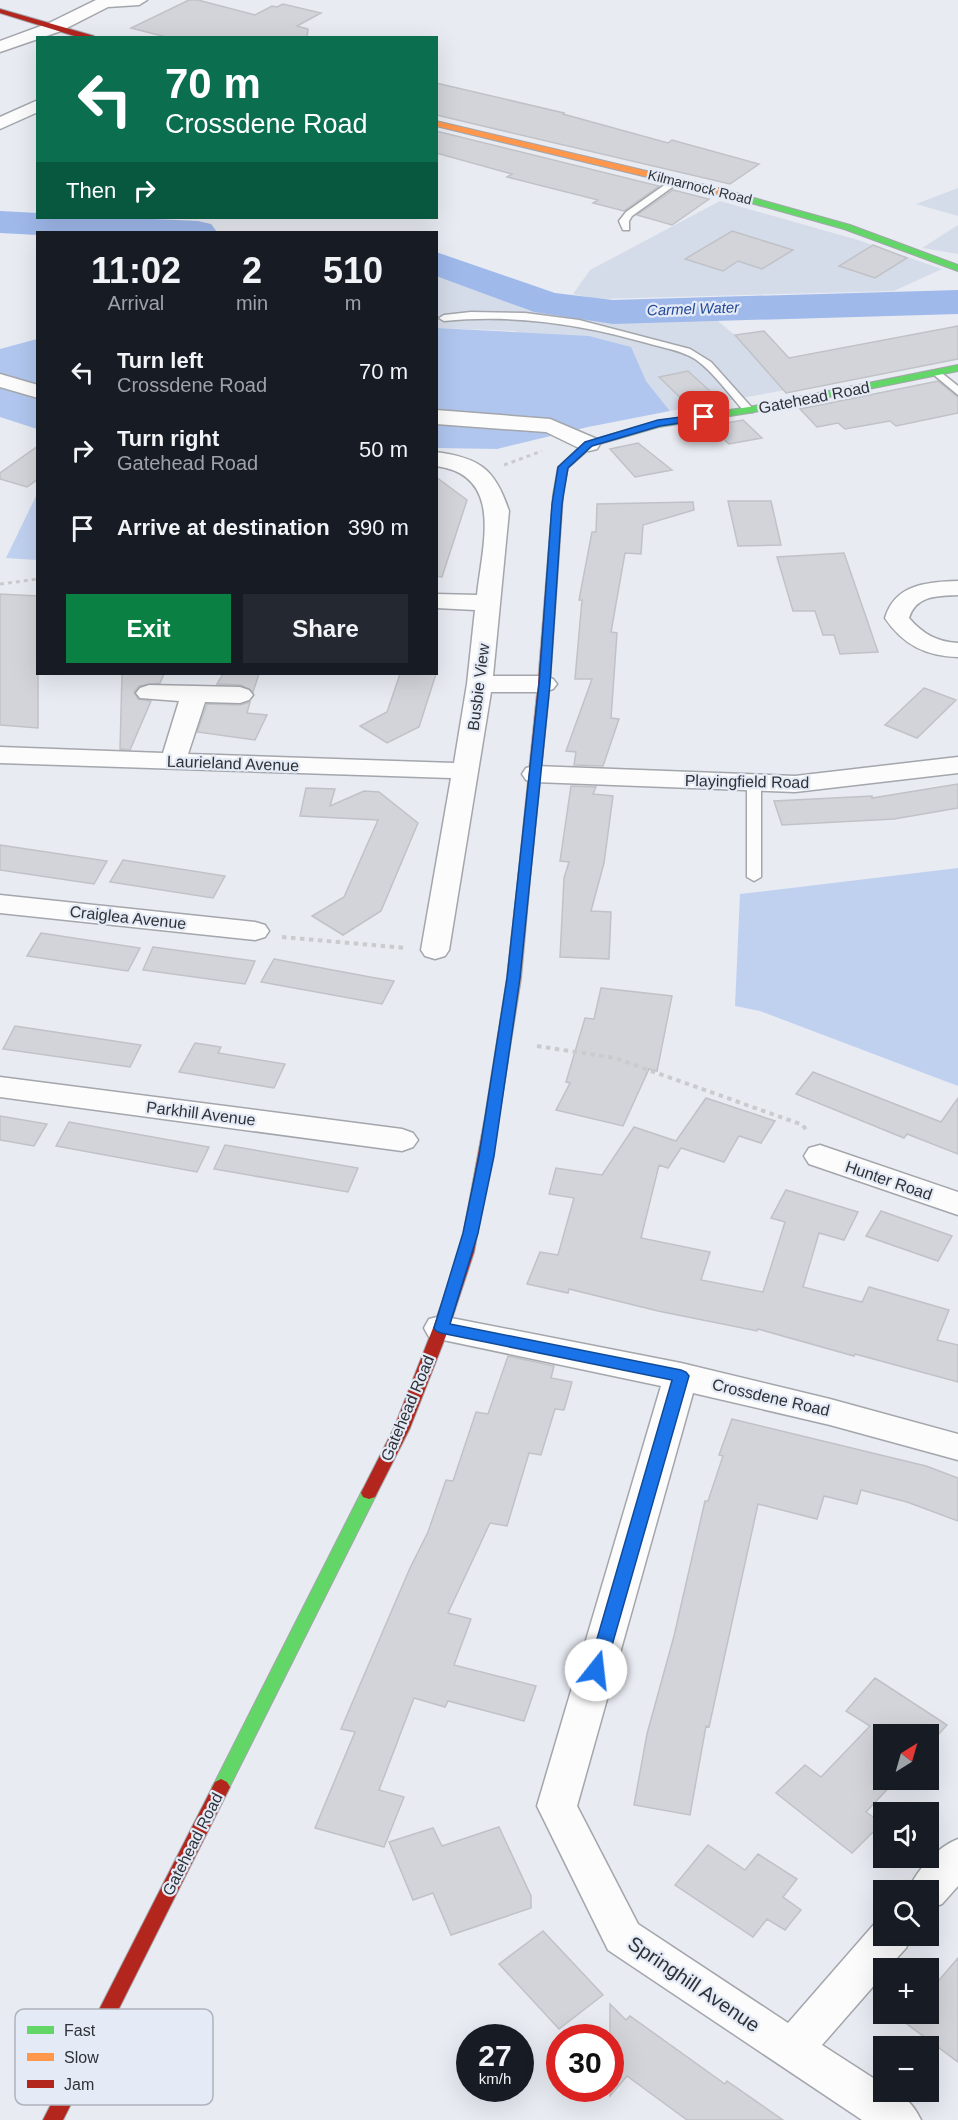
<!DOCTYPE html>
<html lang="en">
<head>
<meta charset="utf-8">
<style>
	:root { --surface:#171b24; --page:#242831; --text:#f1f3f6; --muted:#9ea1a6; --accent:#0b8043 }
	body { margin:0; font-family:Arial,sans-serif; background:var(--page); color:var(--text); height:100vh; display:flex; flex-direction:column; font-size:22px; white-space:nowrap }
	* { box-sizing:border-box; margin:0 }
	p { font-size:20px; color:var(--muted) }
	.icon { flex:none; width:33px; height:33px; fill:none; stroke:currentColor; stroke-width:2; stroke-linecap:round; stroke-linejoin:round }
	.map { position:relative; flex:1; overflow:hidden }
	.drawer { position:absolute; left:36px; top:231px; width:402px; height:444px; display:flex; flex-direction:column; background:var(--surface); border-radius:0px; box-shadow:0 6px 24px #0002 }
	.drawer>* { flex:none }
	.hud { position:absolute; left:36px; top:36px; width:402px; height:183px; border-radius:0px; box-shadow:0 6px 24px #0002; background:#0b6e4f; color:#fff; overflow:hidden }
	.needle { width:39px; rotate:37deg }
	.buttons { position:absolute; left:873px; top:1724px; display:grid; gap:12px }
	.buttons a { display:grid; place-items:center; width:66px; height:66px; border-radius:0px; background:var(--surface); box-shadow:0 6px 24px #0002; font-size:30px }
	.speed { position:absolute; left:456px; top:2024px; display:flex; gap:12px; font-size:30px; font-weight:700; text-align:center }
	.speed>* { display:grid; place-content:center; width:78px; height:78px; border-radius:50%; background:var(--surface); box-shadow:0 6px 24px #0002; line-height:1 }
	.speed small { font-size:15px; font-weight:400 }
	.speed .limit { border:9px solid #d22; background:#fff; color:#111 }
	.pin { position:absolute; display:grid; place-items:center; width:51px; height:51px; color:#fff; margin:-26px; border-radius:12px; box-shadow:0 3px 9px #0006 }
	.me { position:absolute; width:66px; margin:-33px; rotate:16deg; stroke-linejoin:round; filter:drop-shadow(0 0 4px #0008) }
	.turn { display:flex; align-items:center; gap:21px; height:126px; padding:0 30px; font-size:27px }
	.turn .icon { width:78px; height:78px; stroke-width:2.5 }
	.turn b { display:block; font-size:42px; line-height:51px }
	.then { display:flex; align-items:center; height:57px; padding:0 30px; background:#0003; gap:12px; font-size:22px }
	.eta { display:flex; justify-content:space-evenly; align-items:center; height:102px; text-align:center }
	.eta b { font-size:36px; font-weight:600; line-height:42px }
	.cta { display:flex; gap:12px; margin-top:auto; padding:12px 30px }
	.cta a { flex:1; height:69px; border-radius:0px; background:var(--accent); color:#fff; font-size:24px; font-weight:600; line-height:69px; text-align:center }
	.cta a+a { background:var(--page); color:var(--text) }
	ul { padding:0; list-style:none }
	li { display:flex; align-items:center; gap:18px; height:78px; padding:0 30px }
	li div { flex:1 }
	li b { display:block; font-size:22px }
	li em { font-style:normal }
	.map>svg:first-child { display:block }
</style>
</head>
<body>
<div class="map">
<svg width="958" height="2120" viewBox="0 0 958 2120">
	<rect width="100%" height="100%" fill="#e8ebf2"/>
	<path fill="#d5dce9" d="M958 188V216L916 204Z
		M720 201 858 240 942 269 894 291 597 299 573 294 590 270Z
		M958 225V254L922 248Z
		M437 272 527 310 711 315 797 388 670 411 646 381 514 331 437 328Z"/>
	<path fill="#c0d1f0" d="M37 494V560L6 558Z
		M958 868V1086L760 1011 735 1006 740 894Z"/>
	<path fill="#b0c6ee" d="M437 328 589 336 631 347 646 381 670 411 588 427 497 449 437 448Z
		M37 339V429L0 417V349Z"/>
	<g fill="none" stroke-linecap="round" stroke-linejoin="round">
		<path fill="#9fb9eb" fill-rule="evenodd" d="M0 211 38 213V218H131L198 221 211 224 217 232H38V235L0 233Z
			M436 252 555 293 613 300 958 290V314L613 324 534 312 436 276Z"/>
	</g>
	<path fill="#d2d4d9" stroke="#c0c2c7" stroke-width="1.5" d="M189 0H198L255 15 272 6 277 7 283 4 321 13 297 26 308 29 307 38H170L131 28Z
		M436 83 564 113 563 114 668 143 672 140 759 164 730 184 436 115Z
		M436 131 659 186 624 211 593 203 598 200 507 177 512 174 436 153Z
		M673 190 709 199 672 225 637 215Z
		M732 231 793 250 762 269 738 261 723 271 685 259Z
		M873 245 907 258 875 278 839 266Z
		M958 326V359L786 393 735 335 764 331 789 358Z
		M688 371 725 405 693 410 659 377Z
		M938 381 958 397V413L896 426 890 421 845 429 838 423 817 427 800 409Z
		M743 420 762 438 729 444 709 426Z
		M638 443 672 470 635 477 610 449Z
		M38 446V479L27 487 0 479V473Z
		M436 477 467 500 442 577 436 576Z
		M728 501H771L781 545 738 546Z
		M693 502 694 510 643 525 641 554 625 553 611 632 617 633 611 718 619 719 603 766 574 765 576 752 566 751 592 679H575L582 600H579L592 532H596L597 504Z
		M844 553 878 652 840 654 834 635H823L815 611H793L777 557Z
		M0 594 38 596V728L0 725Z
		M122 674H164L160 683 139 686 134 692 138 699 151 701 130 750 120 749Z
		M223 674H259L253 692 241 685 217 684Z
		M400 674H436L419 727 387 743 360 726 387 712Z
		M924 688 956 700 917 738 885 725Z
		M250 702 247 713 267 715 255 740 197 732 207 704 240 705Z
		M958 784V808L894 819 782 825 774 801 872 796V798Z
		M571 786 596 787 593 794 613 796 604 863 591 911 611 912 609 959 560 957 564 878 569 862 560 861Z
		M306 788 335 789 330 806 364 791 379 792 418 823 381 911 343 935 312 916 344 897 378 820 300 816Z
		M0 845 107 861 94 884 0 870Z
		M123 860 225 876 213 898 110 882Z
		M41 933 140 948 128 971 27 956Z
		M153 947 255 961 245 984 143 970Z
		M274 959 370 977 394 981 382 1004 261 982Z
		M601 988 672 996 657 1071 649 1069 623 1126 556 1110 570 1083 566 1082 585 1018 594 1019Z
		M15 1026 141 1045 130 1067 3 1049Z
		M195 1043 221 1047 218 1053 285 1064 274 1088 179 1072Z
		M813 1072 941 1122 958 1098V1154L907 1134 904 1138 796 1094Z
		M706 1098 775 1121 761 1143 739 1136 724 1162 681 1148 668 1168 659 1165 641 1238 710 1252 701 1280 763 1292 785 1222 771 1218 786 1190 858 1212 844 1240 819 1233 803 1287 862 1302 869 1287 949 1310 937 1340 958 1345V1382L855 1354 854 1356 758 1329 757 1331 658 1311 569 1289 568 1293 527 1284 540 1252 558 1255 574 1198 549 1194 556 1168 602 1175 634 1127 676 1141Z
		M0 1116 47 1124 34 1146 0 1140Z
		M69 1122 209 1147 197 1172 56 1146Z
		M225 1145 358 1168 348 1192 214 1169Z
		M881 1211 952 1236 938 1261 866 1236Z
		M508 1356 554 1366 551 1378 572 1382 564 1410 555 1409 541 1455 529 1453 507 1526 490 1523 448 1613 471 1619 454 1665 536 1686 524 1721 448 1701 445 1707 414 1698 379 1790 404 1797 384 1847 315 1828 355 1732 341 1729 410 1568 428 1532 446 1480 453 1481 476 1412 488 1414Z
		M732 1419 926 1466 958 1478V1521L907 1502 861 1490 857 1504 824 1496 817 1519 758 1504 709 1727 706 1726 690 1815 634 1805 647 1734 674 1636 705 1501H708L723 1456 719 1455Z
		M875 1678 947 1725 928 1746V1734H884V1779H897L866 1812 882 1823 852 1853 776 1793 805 1765 821 1777 870 1726 846 1711Z
		M499 1827 531 1896V1908L451 1935 433 1893 413 1900 389 1842 433 1828 442 1846Z
		M708 1845 745 1870 758 1854 797 1879 783 1897 801 1910 785 1930 767 1919 753 1937 675 1885Z
		M543 1931 603 1995 559 2029 499 1964Z
		M958 1958V2062L892 2013H928V1993Z
		M610 2004 626 2020 630 2016 725 2084 727 2081 783 2120H687L627 2076 610 2096Z"/>
	<g fill="none" stroke-linecap="round" stroke-linejoin="round">
		<g stroke="#a3a6ab" stroke-width="3">
			<path id="lane" d="M673 179 681 181 632 216 629 221V230H623L619 221 626 212Z
				M471 312 525 313 579 320 690 349 711 362 754 410 753 412H745C729 395 715 373 695 359 681 350 663 348 647 343 580 324 514 314 444 321L439 318 444 315Z
				M938 370 958 386V395L934 375V371Z
				M754 780 761 784V877L754 881 747 877V784Z"/>
		</g>
		<g stroke="#a3a6ab" stroke-width="3">
			<path id="street" d="M96 0H147L139 5 108 7 61 31 0 52V41L49 23Z
				M38 100V112L0 129V117Z
				M0 374 38 385V398L0 387Z
				M436 410 550 419 597 439 600 444 597 449 589 451 581 449 546 432 436 424Z
				M436 452C480 458 495 469 509 511L493 676H544L553 679 557 684 553 689 544 692H491L449 950 445 956 435 959 425 956 421 950 451 778 0 763V747L163 753 179 701 140 698 136 693 140 688 149 685 240 687 249 690 253 695 249 700 240 703 205 702 188 754 454 763 467 684 475 610 436 608V594L477 595C482 546 505 475 436 466Z
				M958 581V595C938 596 916 595 909 618 923 634 937 642 958 643V657C926 656 903 645 885 618 895 584 927 582 958 581Z
				M958 757V773L795 792 535 782 526 780 522 774 526 768 535 766 795 776Z
				M0 895 255 922 265 925 269 931 265 937 255 940 0 913Z
				M0 1077 402 1129 413 1133 418 1140 413 1147 402 1151 0 1097Z
				M820 1145 958 1192V1215L809 1164 804 1156 809 1148Z
				M441 1316 681 1363 830 1399 958 1434V1460L830 1425 693 1393 577 1806 638 1924 788 2023 876 1922 884 1919V1935H912L906 1948 888 1968H884V1974L822 2045 884 2085V2091C902 2091 914 2105 921 2120H862L608 1950 537 1806 661 1386 429 1337 424 1328 429 1319Z
				M958 1839V1886L942 1904 928 1909V1890H908C918 1869 937 1847 958 1839Z"/>
		</g>
		<g stroke="#a3a6ab" stroke-width="2">
			<path id="fast" d="M722 189 850 225 958 265V271L844 229 719 194 718 192Z
				M958 365V371L749 413 659 427 593 446 568 468 562 497 558 498 553 495 558 467 585 442 658 421 749 407Z
				M369 1487 375 1489 377 1493 227 1792 221 1795 215 1792 212 1787 215 1782 361 1493 363 1489Z"/>
		</g>
		<g stroke="#a3a6ab" stroke-width="2">
			<path id="slow" d="M436 121 722 189 726 192 722 195 436 126Z
				M524 875 530 879 521 978 499 1117 492 1122 485 1117 507 978 518 879Z"/>
		</g>
		<g stroke="#a3a6ab" stroke-width="2">
			<path id="jam" d="M0 9 94 36V38H81L0 13Z
				M558 492 563 495 550 684 530 879 524 883 518 879 538 684 553 495Z
				M492 1112 499 1117 474 1252 449 1328 410 1428 375 1497 369 1499 363 1497 361 1493 394 1428 433 1328 460 1252 485 1117Z
				M221 1779 227 1782 230 1787 63 2120H43L215 1782Z"/>
		</g>
		<path stroke="#cacbcd" stroke-width="3" stroke-dasharray="4 4" stroke-linecap="butt" d="M504 465 542 451
			M0 584 38 579"/>
		<path stroke="#cacbcd" stroke-width="4" stroke-dasharray="4.5 4.5" stroke-linecap="butt" d="M282 937 406 948
			M537 1046 615 1058 803 1125 807 1132"/>
		<use href="#lane" fill="#fcfcfd" fill-rule="evenodd"/>
		<use href="#street" fill="#fcfcfd" fill-rule="evenodd"/>
		<use href="#fast" fill="#63d668" fill-rule="evenodd"/>
		<use href="#slow" fill="#ff974d" fill-rule="evenodd"/>
		<use href="#jam" fill="#b3261e" fill-rule="evenodd"/>
	</g>
	<path fill="#1a73e8" stroke="#114b97" stroke-width="1.5" d="M704 414 707 415V419L660 426 592 446 568 468 562 504 550 684 520 978 494 1156 478 1233 450 1324 681 1370 686 1372 689 1376 605 1670 602 1675 596 1677 590 1675 588 1670 672 1380 441 1333 436 1331 434 1328 463 1233 479 1156 507 978 539 684 552 504 558 467 585 442 658 420Z"/>
	<g text-anchor="middle" stroke-width="4.5" stroke-linejoin="round" paint-order="stroke">
		<g font-size="14" fill="#2f3236" stroke="#e4eaf6">
			<text transform="translate(700 187) rotate(14)" y="5">Kilmarnock Road</text>
		</g>
		<g font-size="15" font-style="italic" fill="#234998" stroke="#e4eaf6">
			<text transform="translate(693 309) rotate(-2)" y="5">Carmel Water</text>
		</g>
		<g font-size="16" fill="#2f3236" stroke="#e4eaf6">
			<text transform="translate(814 397) rotate(-11)" y="6">Gatehead Road</text>
			<text transform="translate(478 687) rotate(-83)" y="6">Busbie View</text>
			<text transform="translate(233 763) rotate(2)" y="6">Laurieland Avenue</text>
			<text transform="translate(747 781) rotate(1)" y="6">Playingfield Road</text>
			<text transform="translate(128 917) rotate(6)" y="6">Craiglea Avenue</text>
			<text transform="translate(201 1113) rotate(7)" y="6">Parkhill Avenue</text>
			<text transform="translate(889 1180) rotate(19)" y="6">Hunter Road</text>
			<text transform="translate(771 1397) rotate(13)" y="6">Crossdene Road</text>
			<text transform="translate(407 1408) rotate(-67)" y="6">Gatehead Road</text>
			<text transform="translate(192 1844) rotate(-63)" y="6">Gatehead Road</text>
		</g>
		<g font-size="20" fill="#2f3236" stroke="#e4eaf6">
			<text transform="translate(694 1984) rotate(34)" y="7">Springhill Avenue</text>
		</g>
	</g>
	<rect x="15" y="2009" width="198" height="96" rx="9" fill="#e4eaf6" stroke="#aeb3bc" stroke-width="1.5"/>
	<rect x="27" y="2026" width="27" height="8" fill="#63d668"/>
	<rect x="27" y="2053" width="27" height="8" fill="#ff974d"/>
	<rect x="27" y="2080" width="27" height="8" fill="#b3261e"/>
	<g font-size="16" fill="#2f3236">
		<text x="64" y="2036">Fast</text>
		<text x="64" y="2063">Slow</text>
		<text x="64" y="2090">Jam</text>
	</g>
</svg>
<div class="buttons">
<a><svg class="needle" viewBox="-14 -14 28 28"><path d="M0-13l5 13h-10z" fill="#e53935"/><path d="M0 13l5-13h-10z" fill="#9ea1a6"/></svg></a>
<a><svg class="icon" aria-label="sound" viewBox="0 0 24 24"><path d="M4 9h4l5-4v14l-5-4H4zM17 9q2 3 0 6"/></svg></a>
<a><svg class="icon" aria-label="search" viewBox="0 0 24 24"><circle cx="10" cy="10" r="6"/><path d="M15 15l6 6"/></svg></a>
<a>+</a>
<a>−</a>
</div>
<div class="speed"><div>27<small>km/h</small></div><div class="limit">30</div></div>
<div class="pin" style="left:704px;top:417px;background:#d93025"><svg class="icon" aria-label="arrive" viewBox="0 0 24 24"><path d="M6 21V4h12l-3 4 3 4H6"/></svg></div>
<svg class="me" style="left:596px;top:1670px" viewBox="-20 -20 40 40"><circle r="19" fill="#fff"/><path d="M0-13L10 11 0 6-10 11z" fill="#1a73e8"/></svg>
<div class="hud">
<div class="turn"><svg class="icon" aria-label="left" viewBox="0 0 24 24"><path d="M17 20v-9H6M10 6l-5 5 5 5"/></svg><div><b>70 m</b>Crossdene Road</div></div>
<div class="then">Then<svg class="icon" aria-label="right" viewBox="0 0 24 24"><path d="M7 20v-9h11M14 6l5 5-5 5"/></svg></div>
</div>
<section class="drawer">
<div class="eta">
<div><b>11:02</b><p>Arrival</p></div>
<div><b>2</b><p>min</p></div>
<div><b>510</b><p>m</p></div>
</div>
<ul>
<li><svg class="icon" aria-label="left" viewBox="0 0 24 24"><path d="M17 20v-9H6M10 6l-5 5 5 5"/></svg><div><b>Turn left</b><p>Crossdene Road</p></div><em>70 m</em></li>
<li><svg class="icon" aria-label="right" viewBox="0 0 24 24"><path d="M7 20v-9h11M14 6l5 5-5 5"/></svg><div><b>Turn right</b><p>Gatehead Road</p></div><em>50 m</em></li>
<li><svg class="icon" aria-label="arrive" viewBox="0 0 24 24"><path d="M6 21V4h12l-3 4 3 4H6"/></svg><div><b>Arrive at destination</b></div><em>390 m</em></li>
</ul>
<div class="cta"><a>Exit</a><a>Share</a></div>
</section>
</div>
</body>
</html>
